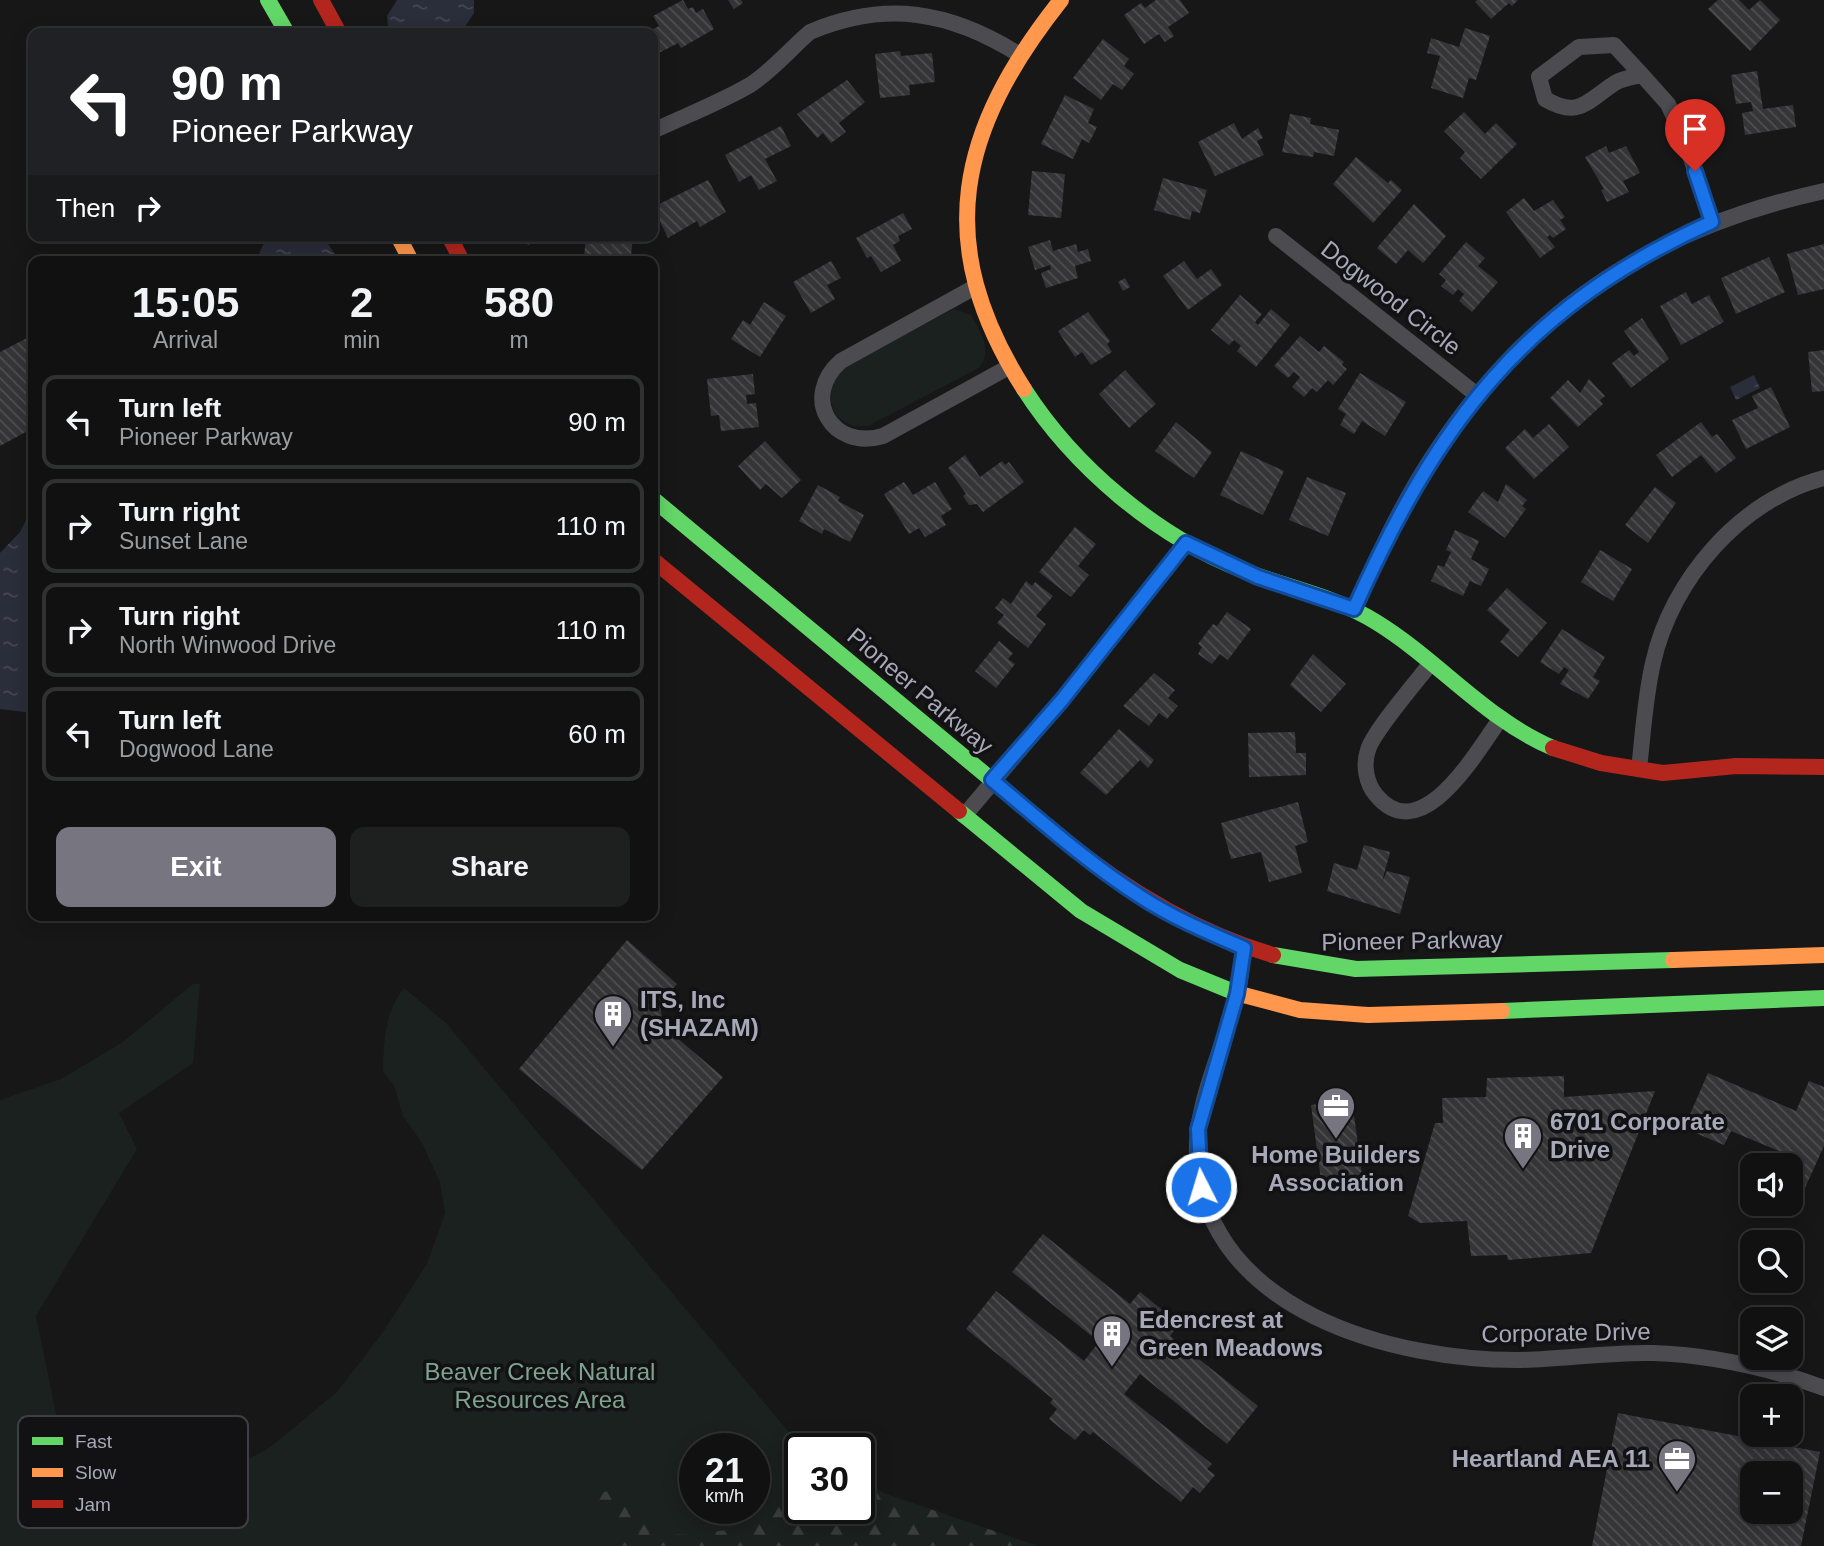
<!DOCTYPE html>
<html lang="en">
<head>
<meta charset="utf-8">
<style>
	:root { --surface:#111; --page:#1e1f1f; --text:#f1f3f6; --muted:#9c9d9f; --line:#303131; --accent:#767580 }
	body { margin:0; font-family:Arial,sans-serif; background:var(--page); color:var(--text); height:100vh; display:flex; flex-direction:column; font-size:26px; white-space:nowrap }
	* { box-sizing:border-box; margin:0 }
	p { font-size:23px; color:var(--muted) }
	.icon { flex:none; width:38px; height:38px; fill:none; stroke:currentColor; stroke-width:2; stroke-linecap:round; stroke-linejoin:round }
	.map { position:relative; flex:1; overflow:hidden }
	.drawer { position:absolute; left:28px; top:256px; width:630px; height:665px; display:flex; flex-direction:column; background:var(--surface); border-radius:14px; box-shadow:0 4px 18px #0003,0 0 0 2px var(--line) }
	.drawer>* { flex:none }
	.hud { position:absolute; left:28px; top:28px; width:630px; height:214px; border-radius:14px; box-shadow:0 4px 18px #0003,0 0 0 2px var(--line); background:#202124; color:#fff; overflow:hidden }
	.tools { position:absolute; left:1740px; top:1153px; display:grid; gap:14px }
	.tools a { display:grid; place-items:center; width:63px; height:63px; border-radius:14px; background:var(--surface); box-shadow:0 4px 18px #0003,0 0 0 2px var(--line); font-size:35px }
	.speed { position:absolute; left:679px; top:1433px; display:flex; gap:14px; font-size:35px; font-weight:700; text-align:center }
	.speed>* { display:grid; place-content:center; width:91px; height:91px; border-radius:50%; background:var(--surface); box-shadow:0 4px 18px #0003,0 0 0 2px var(--line); line-height:1 }
	.speed small { font-size:18px; font-weight:400 }
	.speed .limit { border:4px solid #111; border-radius:10px; background:#fff; color:#111 }
	.pin { position:absolute; display:grid; place-items:center; width:60px; height:60px; color:#fff; margin:-72px -30px; border-radius:50% 50% 50% 0; rotate:-45deg; box-shadow:0 0 7px #0007 }
	.pin .icon { rotate:45deg }
	.me { position:absolute; width:77px; margin:-38px; rotate:355deg; stroke-linejoin:round; filter:drop-shadow(0 0 5px #0008) }
	.turn { display:flex; align-items:center; gap:24px; height:147px; padding:0 28px; font-size:32px }
	.turn .icon { width:91px; height:91px; stroke-width:2.5 }
	.turn b { display:block; font-size:49px; line-height:60px }
	.then { display:flex; align-items:center; height:66px; padding:0 28px; background:#0003; gap:14px; font-size:26px }
	.eta { display:flex; justify-content:space-evenly; align-items:center; height:119px; text-align:center }
	.eta b { font-size:42px; font-weight:800; line-height:49px }
	.button { display:flex; gap:14px; margin-top:auto; padding:14px 28px }
	.button a { flex:1; height:80px; border-radius:14px; background:var(--accent); color:#fff; font-size:28px; font-weight:800; line-height:80px; text-align:center }
	.button a+a { background:var(--page); color:var(--text) }
	ul { padding:0; list-style:none }
	li { display:flex; align-items:center; gap:21px; height:94px; margin:0 14px 10px; padding:0 14px; border:4px solid var(--line); border-radius:14px }
	li div { flex:1 }
	li b { display:block; font-size:26px }
	li em { font-style:normal }
	.map>svg:first-child { display:block }
</style>
</head>
<body>
<div class="map">
<svg width="1824" height="1546" viewBox="0 0 1824 1546">
	<defs>
		<pattern id="forest-firs" width="22" height="20" patternUnits="userSpaceOnUse" patternTransform="scale(1.75)"><rect width="22" height="20" fill="#1b211f"/><path d="M5 1l3.5 6h-7zM16 11l3.5 6h-7z" fill="#393e3d"/></pattern>
		<pattern id="water-ripples" width="26" height="14" patternUnits="userSpaceOnUse" patternTransform="scale(1.75)"><rect width="26" height="14" fill="#2a2d3a"/><path d="M2 4q2-2 4 0t4 0M15 11q2-2 4 0t4 0" fill="none" stroke="#464954"/></pattern>
		<pattern id="building-back-hatch" width="6" height="6" patternUnits="userSpaceOnUse" patternTransform="scale(1.75)"><rect width="6" height="6" fill="#353437"/><path d="M-1 5l2 2M0 0l6 6M5-1l2 2" fill="none" stroke="#4f4f52"/></pattern>
	</defs>
	<rect width="100%" height="100%" fill="#171717"/>
	<path fill="#1b211f" fill-rule="evenodd" d="M954 309 971 315C981 331 993 352 979 368L868 426C831 430 820 393 843 369 851 361 866 356 876 350 902 336 928 322 954 309Z
		M193 984H200L193 1063 119 1113 137 1149 36 1316 64 1453 185 1494 269 1448 336 1393 381 1335 427 1264 445 1213 440 1182 422 1143 403 1116 394 1085 383 1072C384 1041 384 1013 404 988L446 1023 803 1449H800V1508H859V1480L886 1494 1038 1546H0V1100L61 1079 123 1042ZM695 1449H754V1508H695Z"/>
	<path fill="url(#forest-firs)" d="M800 1480V1508H859V1480L886 1494 1038 1546H620L591 1497 607 1491 663 1534 688 1535 727 1530 752 1522Z"/>
	<path fill="url(#water-ripples)" d="M397 0H474V13L461 33H389L387 16Z
		M267 236H323L339 261H256Z
		M1754 375 1760 388 1736 400 1730 387Z
		M33 507V713L0 709V553L20 532Z"/>
	<path fill="url(#building-back-hatch)" fill-rule="evenodd" d="M683 0 688 9 693 7 696 13 703 9 714 29 681 48 678 43 659 53 653 42V33H646L659 26 653 16Z
		M728 0H741L743 3 734 9Z
		M1156 0H1180L1189 13 1168 27 1174 36 1165 42 1159 34 1144 44 1124 15 1141 3 1145 8Z
		M1477 0H1518L1512 6 1509 3 1491 19 1475 2Z
		M1718 0H1739L1749 10 1760 0 1780 20 1750 51 1708 9Z
		M1465 28 1490 36 1476 80 1469 78 1463 98 1431 88 1440 56 1427 53 1431 38 1459 47Z
		M1103 39 1129 59 1124 66 1134 74 1122 90 1113 84 1101 100 1073 78Z
		M900 51 901 56 932 53 935 82 909 85 910 95 880 98 875 54Z
		M1757 71 1763 109 1793 105 1796 127 1745 135 1742 113 1753 111 1751 102 1736 104 1731 75Z
		M847 80 865 102 839 123 846 132 831 143 823 133 817 138 797 114Z
		M1065 95 1094 109 1088 123 1097 127 1089 143 1082 139 1073 159 1041 144Z
		M1464 112 1485 134 1496 123 1517 144 1481 179 1460 158 1465 152 1444 131Z
		M1290 114 1311 118 1310 124 1339 130 1334 156 1314 152 1313 157 1282 152Z
		M1234 123 1242 139 1258 128 1263 138 1257 141 1264 155 1215 176 1198 142Z
		M781 126 791 146 765 159 777 181 759 190 751 175 739 182 725 155Z
		M1606 146 1609 153 1626 146 1640 173 1623 181 1629 192 1607 202 1601 190 1604 189 1585 157Z
		M1356 157 1388 183 1391 180 1402 190 1373 223 1333 184Z
		M1032 171 1065 174 1061 218 1028 215Z
		M1163 178 1207 190 1200 213 1192 211 1190 220 1154 210Z
		M708 180 726 212 700 227 697 221 668 238 653 207Z
		M1524 198 1534 211 1553 200 1565 217 1560 220 1566 229 1553 238 1550 235 1547 237 1555 247 1540 258 1506 212Z
		M1414 204 1446 236 1423 263 1408 250 1396 264 1377 248Z
		M903 213 912 229 898 236 900 241 893 245 901 261 881 272 871 256 867 258 856 238Z
		M523 236H544L528 245Z
		M586 236H633L631 256 605 254V260L584 258Z
		M1050 240 1053 251 1076 244 1078 252 1088 249 1091 261 1075 266 1078 278 1046 288 1041 273 1051 269 1050 265 1035 270 1028 247Z
		M1466 242 1485 258 1478 266 1498 282 1472 312 1459 301 1464 294 1458 289 1453 295 1441 286 1446 280 1439 274Z
		M1824 244V289L1798 295 1787 254Z
		M1769 257 1785 292 1736 314 1721 278Z
		M831 261 841 278 827 285 835 299 811 313 793 282Z
		M1184 261 1197 279 1211 269 1222 285 1188 310 1163 276Z
		M1125 278 1130 287 1123 291 1118 282Z
		M1686 292 1692 304 1709 295 1724 322 1681 345 1660 306Z
		M1240 295 1262 314 1255 322 1258 325 1271 309 1290 325 1256 367 1237 351 1241 346 1234 340 1229 345 1211 330Z
		M764 302 786 316 760 357 731 339 743 320 750 325Z
		M1088 312 1110 341 1107 344 1112 352 1091 365 1082 352 1075 357 1058 331Z
		M1642 318 1669 359 1631 388 1612 363 1629 350 1634 356 1639 352 1624 331Z
		M33 335V428L0 446V352Z
		M1300 336 1319 352 1324 346 1344 362 1342 365 1347 369 1333 385 1328 380 1317 392 1312 388 1304 397 1292 387 1300 377 1294 372 1288 378 1274 366Z
		M1824 350V391L1812 392 1808 352Z
		M1125 370 1156 404 1129 428 1099 394Z
		M1360 373 1406 402 1385 436 1362 421 1354 434 1340 425 1346 414 1338 409Z
		M753 374 755 394 746 395 747 404 756 403 759 427 721 431 719 415 711 416 707 379Z
		M1589 379 1605 396 1600 400 1603 404 1578 427 1550 398 1568 380 1580 393Z
		M1771 387 1790 427 1746 449 1732 420 1758 408 1752 396Z
		M1176 422 1212 452 1194 478 1155 451Z
		M1701 422 1712 437 1717 434 1736 458 1716 473 1701 455 1672 477 1656 455Z
		M1549 424 1569 447 1534 479 1505 448 1525 429 1533 438Z
		M765 441 801 480 782 498 766 484 760 490 738 466Z
		M1241 451 1284 471 1263 515 1220 495Z
		M965 455 980 477 1002 461 1005 465 1009 462 1024 482 983 512 977 504 969 505 963 496 966 494 948 468Z
		M1307 477 1346 493 1328 536 1289 520Z
		M904 482 913 495 935 482 952 509 941 516 946 525 925 537 919 528 909 534 884 494Z
		M1506 484 1527 500 1522 506 1526 509 1505 538 1468 512 1483 491 1498 502Z
		M818 485 840 497 838 501 864 515 850 542 824 529 822 534 799 521Z
		M1655 487 1676 503 1648 543 1625 525Z
		M1075 527 1096 544 1078 566 1089 575 1071 597 1039 572Z
		M1455 530 1479 541 1471 559 1489 569 1481 586 1470 581 1463 596 1431 581 1438 565 1444 567 1451 552 1446 550Z
		M1600 550 1632 569 1613 601 1581 582Z
		M1026 581 1032 586 1035 582 1053 596 1036 616 1046 624 1028 648 997 623 1004 615 995 608 1003 598 1011 604Z
		M1507 588 1547 623 1518 657 1500 642 1510 630 1487 610Z
		M1227 612 1251 629 1228 660 1220 654 1212 664 1198 654 1202 647 1198 644 1213 624 1217 626Z
		M1562 629 1605 657 1593 677 1600 681 1588 699 1560 684 1569 670 1564 667 1559 674 1540 662Z
		M999 641 1013 653 1008 659 1015 664 996 688 975 671Z
		M1313 654 1346 684 1321 712 1290 685Z
		M1154 673 1175 690 1168 698 1178 706 1167 719 1159 713 1149 726 1123 706Z
		M1119 729 1154 760 1148 768 1140 760 1106 795 1080 773Z
		M1295 732 1296 753H1306V775L1249 777 1248 733Z
		M1298 802 1308 842 1295 846 1302 873 1269 882 1261 852 1231 859 1221 823Z
		M1364 845 1390 852 1382 882 1387 871 1410 877 1400 914 1327 891 1334 863 1357 870Z
		M627 940 677 984 660 1003 663 1026 723 1077 642 1170 519 1069Z
		M1708 1073 1796 1111 1809 1081 1824 1087V1146L1799 1201 1790 1197V1166H1775L1781 1152 1731 1131 1724 1145 1684 1128Z
		M1564 1076V1097L1655 1091 1591 1253 1508 1260 1507 1255 1471 1256 1467 1221 1420 1223 1408 1216 1435 1123H1443L1442 1098 1486 1097 1487 1078Z
		M1352 1100 1362 1175 1321 1180 1311 1105Z
		M1043 1234 1130 1304 1140 1292 1166 1313 1161 1320 1174 1331 1170 1336 1258 1406 1227 1444 1140 1374 1124 1394 1212 1464 1207 1469 1215 1475 1200 1493 1193 1487 1181 1502 1093 1432 1090 1435 1084 1430 1075 1440 1049 1419 1057 1409 1050 1403 1053 1399 966 1329 996 1291 1084 1361 1099 1342 1012 1272Z
		M1618 1413 1820 1452 1801 1546H1592ZM1752 1474H1790V1512H1752Z"/>
	<g fill="none" stroke-linecap="round" stroke-linejoin="round">
		<path stroke="#4b4b50" stroke-width="16" d="M1614 45 1642 75C1634 77 1623 78 1615 83 1587 101 1579 119 1545 99L1539 77 1579 47Z
			M1642 75 1668 104 1687 146 1712 222
			M653 131C685 116 719 103 750 85 773 70 790 49 810 32 886 0 950 11 1020 55
			M1276 236 1477 395
			M975 287 841 361C800 397 832 451 883 436L1007 368
			M1354 609C1378 556 1402 502 1435 453 1531 307 1655 228 1824 191
			M1431 663C1417 681 1373 732 1368 750 1363 765 1366 783 1376 795 1422 851 1478 749 1501 718
			M1639 769C1643 734 1645 697 1653 663 1671 580 1741 499 1824 478
			M964 816 1062 700 1186 543
			M1244 948C1242 963 1241 980 1237 995 1224 1049 1194 1103 1197 1159 1208 1311 1393 1361 1521 1360 1565 1359 1609 1352 1653 1353 1712 1355 1769 1368 1824 1388"/>
		<path stroke="#63d668" stroke-width="16" d="M268 0 287 33
			M1024 389C1074 467 1156 536 1242 570 1287 588 1335 596 1376 622 1438 660 1485 719 1553 748
			M653 499 1063 839
			M959 811 1081 911 1180 970 1236 993
			M1273 955 1356 969 1673 960
			M1502 1011 1824 998"/>
		<path stroke="#ff974d" stroke-width="16" d="M398 236 411 261
			M1024 389C931 243 958 130 1061 0
			M1673 960 1824 955
			M1236 993 1300 1010 1368 1015 1502 1011"/>
		<path stroke="#b3261e" stroke-width="16" d="M321 0 339 33
			M449 236 462 261
			M653 560 959 811
			M1553 748 1601 763 1663 773 1736 766 1824 767
			M1063 839C1126 890 1194 932 1273 955"/>
	</g>
	<g fill="none" stroke-linecap="round" stroke-linejoin="round">
		<g stroke="#114b97" stroke-width="18">
			<path id="route" d="M1201 1187 1198 1129 1237 994 1244 948C1209 933 1173 918 1141 897 1088 863 1041 821 992 780L1062 700 1186 543 1258 577 1354 609C1437 424 1523 307 1712 222L1695 171"/>
		</g>
		<use href="#route" stroke="#1a73e8" stroke-width="12"/>
	</g>
	<defs>
		<g id="building-pin" transform="scale(2.0125)"><path d="M0 17L-7.5 6A9.5 9.5 0 1 1 7.5 6Z" fill="#767580" stroke="#121113"/><path d="M-4-6H4V6H1V3H-1V6H-4ZM-2.5-4.3h1.7v1.8h-1.7ZM.8-4.3h1.7v1.8H.8ZM-2.5-1h1.7V.8h-1.7ZM.8-1h1.7V.8H.8Z" fill="#fff"/></g>
		<g id="office-pin" transform="scale(2.0125)"><path d="M0 17L-7.5 6A9.5 9.5 0 1 1 7.5 6Z" fill="#767580" stroke="#121113"/><path d="M-6-3h4V-5.5h4V-3h4V5H-6ZM-1-4.5V-3h2v-1.5ZM-6 0V1H6V0Z" fill="#fff"/></g>
	</defs>
	<g fill-rule="evenodd">
		<use href="#building-pin" x="613" y="1014"/>
		<use href="#office-pin" x="1336" y="1106"/>
		<use href="#building-pin" x="1523" y="1136"/>
		<use href="#building-pin" x="1112" y="1334"/>
		<use href="#office-pin" x="1677" y="1459"/>
	</g>
	<g text-anchor="middle" stroke-width="7" stroke-linejoin="round" paint-order="stroke">
		<g font-size="24" fill="#a9a8b9" stroke="#121113">
			<text transform="translate(1391 298) rotate(38)" y="8">Dogwood Circle</text>
			<text transform="translate(920 691) rotate(40)" y="8">Pioneer Parkway</text>
			<text transform="translate(1412 941) rotate(-1)" y="8">Pioneer Parkway</text>
			<text transform="translate(1566 1333) rotate(-1)" y="8">Corporate Drive</text>
		</g>
		<g font-size="24" font-weight="bold" fill="#a9a8b9" stroke="#121113" text-anchor="start">
			<text x="640" y="1008">ITS, Inc<tspan x="640" dy="28">(SHAZAM)</tspan></text>
			<text x="1550" y="1130">6701 Corporate<tspan x="1550" dy="28">Drive</tspan></text>
			<text x="1336" y="1163" text-anchor="middle">Home Builders<tspan x="1336" dy="28">Association</tspan></text>
			<text x="1139" y="1328">Edencrest at<tspan x="1139" dy="28">Green Meadows</tspan></text>
			<text x="1650" y="1467" text-anchor="end">Heartland AEA 11</text>
		</g>
		<g font-size="24" fill="#7ea48f" stroke="#121113">
			<text x="540" y="1380">Beaver Creek Natural<tspan x="540" dy="28">Resources Area</tspan></text>
		</g>
	</g>
	<rect x="18" y="1416" width="230" height="112" rx="10" fill="#121113" stroke="#3f3e45" stroke-width="2"/>
	<rect x="32" y="1437" width="31" height="8" fill="#63d668"/>
	<rect x="32" y="1468" width="31" height="9" fill="#ff974d"/>
	<rect x="32" y="1500" width="31" height="8" fill="#b3261e"/>
	<g font-size="19" fill="#a9a8b9">
		<text x="75" y="1448">Fast</text>
		<text x="75" y="1479">Slow</text>
		<text x="75" y="1511">Jam</text>
	</g>
</svg>
<div class="tools">
<a><svg class="icon" aria-label="sound" viewBox="0 0 24 24"><path d="M4 9h4l5-4v14l-5-4H4zM17 9q2 3 0 6"/></svg></a>
<a><svg class="icon" aria-label="search" viewBox="0 0 24 24"><circle cx="10" cy="10" r="6"/><path d="M15 15l6 6"/></svg></a>
<a><svg class="icon" aria-label="layers" viewBox="0 0 24 24"><path d="M12 4l9 5-9 5-9-5zM3 14l9 5 9-5"/></svg></a>
<a>+</a>
<a>−</a>
</div>
<div class="speed"><div>21<small>km/h</small></div><div class="limit">30</div></div>
<div class="pin" style="left:1695px;top:171px;background:#d93025"><svg class="icon" aria-label="arrive" viewBox="0 0 24 24"><path d="M6 21V4h12l-3 4 3 4H6"/></svg></div>
<svg class="me" style="left:1201px;top:1187px" viewBox="-20 -20 40 40"><circle r="17" fill="#1a73e8" stroke="#fff" stroke-width="3"/><path d="M0-11L8 9 0 5-8 9z" fill="#fff"/></svg>
<div class="hud">
<div class="turn"><svg class="icon" aria-label="left" viewBox="0 0 24 24"><path d="M17 20v-9H6M10 6l-5 5 5 5"/></svg><div><b>90 m</b>Pioneer Parkway</div></div>
<div class="then">Then<svg class="icon" aria-label="right" viewBox="0 0 24 24"><path d="M7 20v-9h11M14 6l5 5-5 5"/></svg></div>
</div>
<section class="drawer">
<div class="eta">
<div><b>15:05</b><p>Arrival</p></div>
<div><b>2</b><p>min</p></div>
<div><b>580</b><p>m</p></div>
</div>
<ul>
<li><svg class="icon" aria-label="left" viewBox="0 0 24 24"><path d="M17 20v-9H6M10 6l-5 5 5 5"/></svg><div><b>Turn left</b><p>Pioneer Parkway</p></div><em>90 m</em></li>
<li><svg class="icon" aria-label="right" viewBox="0 0 24 24"><path d="M7 20v-9h11M14 6l5 5-5 5"/></svg><div><b>Turn right</b><p>Sunset Lane</p></div><em>110 m</em></li>
<li><svg class="icon" aria-label="right" viewBox="0 0 24 24"><path d="M7 20v-9h11M14 6l5 5-5 5"/></svg><div><b>Turn right</b><p>North Winwood Drive</p></div><em>110 m</em></li>
<li><svg class="icon" aria-label="left" viewBox="0 0 24 24"><path d="M17 20v-9H6M10 6l-5 5 5 5"/></svg><div><b>Turn left</b><p>Dogwood Lane</p></div><em>60 m</em></li>
</ul>
<div class="button"><a>Exit</a><a>Share</a></div>
</section>
</div>
</body>
</html>
